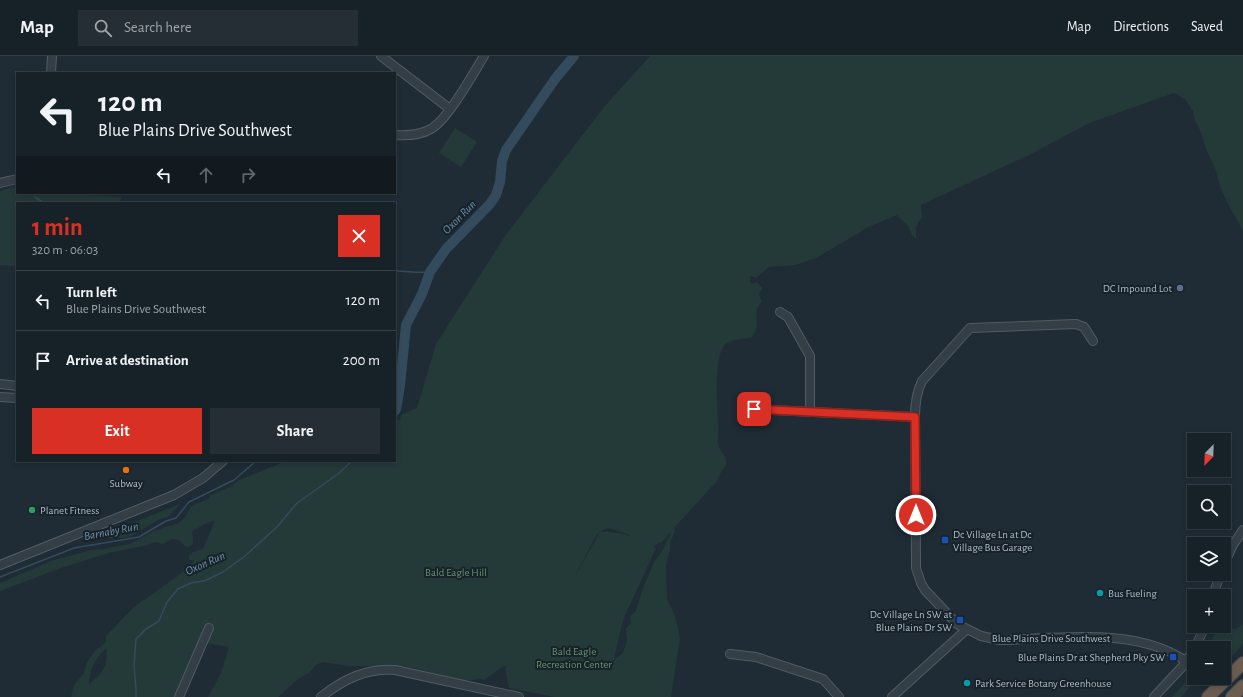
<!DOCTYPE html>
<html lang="en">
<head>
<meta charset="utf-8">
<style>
	:root { --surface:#172128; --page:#242e34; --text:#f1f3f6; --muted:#9ea3a8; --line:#363e45; --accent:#d93025 }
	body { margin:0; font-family:"Alegreya Sans",sans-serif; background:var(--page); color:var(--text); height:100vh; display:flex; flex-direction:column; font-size:15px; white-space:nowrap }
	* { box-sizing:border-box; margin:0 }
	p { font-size:13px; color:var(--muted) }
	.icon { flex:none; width:22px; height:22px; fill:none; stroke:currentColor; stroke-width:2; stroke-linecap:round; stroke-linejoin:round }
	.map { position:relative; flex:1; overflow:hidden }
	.panel { position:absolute; left:16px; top:146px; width:380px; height:260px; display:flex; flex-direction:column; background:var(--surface); border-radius:0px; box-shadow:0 2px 6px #0003,0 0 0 1px var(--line) }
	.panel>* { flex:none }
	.guide { position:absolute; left:16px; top:16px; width:380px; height:122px; border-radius:0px; box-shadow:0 2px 6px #0003,0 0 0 1px var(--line); background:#172128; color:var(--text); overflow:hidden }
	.needle { width:26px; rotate:203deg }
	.fabs { position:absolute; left:1187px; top:377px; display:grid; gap:8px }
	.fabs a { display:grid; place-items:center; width:44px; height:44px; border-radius:0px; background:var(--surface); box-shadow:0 2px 6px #0003,0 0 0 1px var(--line); font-size:20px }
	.pin { position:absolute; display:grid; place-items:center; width:34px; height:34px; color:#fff; margin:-17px; border-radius:8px; box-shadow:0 2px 6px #0006 }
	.me { position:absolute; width:44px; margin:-22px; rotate:0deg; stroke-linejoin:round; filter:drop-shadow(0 0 3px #0008) }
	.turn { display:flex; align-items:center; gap:14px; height:84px; padding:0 16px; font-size:18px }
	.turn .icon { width:52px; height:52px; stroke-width:2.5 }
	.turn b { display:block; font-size:28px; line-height:34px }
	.lanes { display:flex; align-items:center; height:38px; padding:0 16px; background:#0003; justify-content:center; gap:20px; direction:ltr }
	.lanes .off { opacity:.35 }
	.round { display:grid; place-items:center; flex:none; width:42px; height:42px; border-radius:0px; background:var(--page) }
	.summary { display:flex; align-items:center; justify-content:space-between; height:68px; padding:0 16px }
	h1 { font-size:24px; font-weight:700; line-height:30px; color:var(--accent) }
	.action { display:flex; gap:8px; margin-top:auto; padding:8px 16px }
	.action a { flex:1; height:46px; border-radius:0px; background:var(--accent); color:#fff; font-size:16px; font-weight:700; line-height:46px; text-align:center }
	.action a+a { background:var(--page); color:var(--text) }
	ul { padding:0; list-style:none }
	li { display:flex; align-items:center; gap:12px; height:60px; padding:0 16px; border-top:1px solid var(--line) }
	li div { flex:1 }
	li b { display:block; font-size:15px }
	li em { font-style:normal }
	header { display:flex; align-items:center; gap:24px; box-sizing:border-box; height:56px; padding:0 20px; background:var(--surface); border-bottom:1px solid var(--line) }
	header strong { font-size:19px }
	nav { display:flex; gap:22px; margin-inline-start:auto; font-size:14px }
	.search { width:280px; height:36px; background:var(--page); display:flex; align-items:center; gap:10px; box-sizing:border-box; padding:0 14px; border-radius:0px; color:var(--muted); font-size:15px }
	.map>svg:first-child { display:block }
</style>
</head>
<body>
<header>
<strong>Map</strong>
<div class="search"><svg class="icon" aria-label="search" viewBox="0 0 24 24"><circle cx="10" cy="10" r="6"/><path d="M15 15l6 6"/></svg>Search here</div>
<nav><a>Map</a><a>Directions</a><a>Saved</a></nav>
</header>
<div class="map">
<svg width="1243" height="641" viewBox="0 0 1243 641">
	<rect width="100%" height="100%" fill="#1f2c35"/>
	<path fill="#243a38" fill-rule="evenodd" d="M650 0H1243V175L1227 146 1220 130 1216 115 1206 93 1201 76 1195 65 1193 55 1185 43 1174 37 1089 67 1029 99 921 149 922 161 916 171V183L912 179 908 170 897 159 866 172 862 175 816 202 795 209 769 211 756 222 750 220V226L752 228 757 226 762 232 759 238 762 246C750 254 763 269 752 281 744 283 732 283 726 288 712 300 718 355 718 372 719 377 717 383 718 387 719 396 728 400 726 409L721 416 717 425 674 472 675 474 670 488V494L666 509 667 543 675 560 680 582 671 641H554L509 632 505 611 508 609 502 611 484 624 481 623 464 625 404 610H348L322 606 316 609 309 617 298 623 278 641H208L221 617 229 591 202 586 195 593 174 641H71L74 629 84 617 87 606 95 595 104 588 106 585V580L134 551 179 519 194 505 189 503V499L193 496 203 493 215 465C206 465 201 472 193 474 191 477 194 483 193 488L188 491 185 490 179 484 172 483 163 488 156 486 143 490 109 497 61 512 0 535V527L51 505 91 494 104 493 130 488 154 475 179 467 186 460 191 450 210 442 209 440 230 431 239 424 287 405H395V365L400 363 401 359 417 352 436 288 505 180 604 51ZM609 472 627 478 633 481C622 478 613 475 600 476L571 527 596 480 602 474ZM671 476 663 494 654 506 643 532 636 555 630 560 631 567 626 573 627 584 623 597 616 602 613 607 623 564 656 492 653 491 660 486 661 487ZM106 592C109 608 103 618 89 628 89 614 96 601 106 592Z
		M455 72 477 86 461 111 439 97Z
		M17 130V137H56L122 141 119 147H17V210L0 209V135Z
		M180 448 168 461 158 464 131 480 121 482H94Z
		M1243 568V587L1236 596 1224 608V592H1209L1214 579 1224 571 1236 573Z
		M1194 617V622H1198L1181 641H1172Z"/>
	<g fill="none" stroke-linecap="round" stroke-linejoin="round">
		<path stroke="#334b5d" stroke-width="1.5" d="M35 141 44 147
			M395 215C407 215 418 217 430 216
			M0 521 74 492 139 481 166 465 176 462 189 446 234 424 256 405
			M136 641V633L134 609 136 583 146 573 159 565 167 546 178 533 191 527 204 525 223 516 245 500 277 471 297 447 338 418 352 405"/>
		<path stroke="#334b5d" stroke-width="10" d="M395 355 396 353 400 330 406 269 422 238 430 216 446 193 490 148 496 139 500 126 502 105 506 94 555 23 574 0"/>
		<g stroke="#505c64" stroke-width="10">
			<path id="minor" d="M381 0 450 53
				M51 17 52 0
				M395 79C408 80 420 79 431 73 448 63 473 18 484 0
				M0 127 17 123
				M780 256 788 261 810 300V356
				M1093 285 1084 271 1076 268 970 272 922 325C916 337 915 348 915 361L916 503V512L921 527 925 534 957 568 981 580 1000 584C1059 583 1134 570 1186 605
				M0 328 17 330
				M0 341 17 342
				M754 353 915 361
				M1224 508 1233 489 1243 474
				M0 509 174 439 203 422 223 405
				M1213 540 1220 518
				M1195 592 1205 570
				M730 598 756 601 823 623 839 641
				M179 641 209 572
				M321 641C344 623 366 612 395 614L519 641
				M892 641 967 573
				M1154 641 1182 611 1194 593"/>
		</g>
		<g stroke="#3d4950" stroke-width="14">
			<path id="highway" d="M1208 641 1243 607
				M1232 641 1243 630"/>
		</g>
		<use href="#minor" stroke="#333e46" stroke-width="8"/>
		<use href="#highway" stroke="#6c5c50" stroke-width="12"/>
	</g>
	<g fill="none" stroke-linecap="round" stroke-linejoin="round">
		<g stroke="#8d1f18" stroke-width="10">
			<path id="route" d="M754 353 915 361 916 459"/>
		</g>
		<use href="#route" stroke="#d93025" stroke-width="7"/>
	</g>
	<circle fill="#5c6f8a" stroke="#18222a" stroke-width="1.5" cx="1180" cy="232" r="4"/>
	<circle fill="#e8710a" stroke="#18222a" stroke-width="1.5" cx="126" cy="414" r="4"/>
	<circle fill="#2e9e5b" stroke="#18222a" stroke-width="1.5" cx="32" cy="454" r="4"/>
	<g fill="#1a4fb4" stroke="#18222a" stroke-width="1.5">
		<rect x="941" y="480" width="8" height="8" rx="2"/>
		<rect x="956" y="560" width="8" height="8" rx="2"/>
		<rect x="1169" y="597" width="8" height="8" rx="2"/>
	</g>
	<g fill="#0f9aa8" stroke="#18222a" stroke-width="1.5">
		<circle cx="1100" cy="537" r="4"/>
		<circle cx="967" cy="627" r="4"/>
	</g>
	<g text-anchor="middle" stroke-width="4" stroke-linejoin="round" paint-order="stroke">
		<g font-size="11" fill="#acb9c3" stroke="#18222a" text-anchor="start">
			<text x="1172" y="236" text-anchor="end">DC Impound Lot</text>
			<text x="126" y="431" text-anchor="middle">Subway</text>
			<text x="40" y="458">Planet Fitness</text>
			<text x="953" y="482">Dc Village Ln at Dc<tspan x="953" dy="13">Village Bus Garage</tspan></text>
			<text x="1108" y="541">Bus Fueling</text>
			<text x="952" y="562" text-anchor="end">Dc Village Ln SW at<tspan x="952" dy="13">Blue Plains Dr SW</tspan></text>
			<text x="1165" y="605" text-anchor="end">Blue Plains Dr at Shepherd Pky SW</text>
			<text x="975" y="631">Park Service Botany Greenhouse</text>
		</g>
		<g font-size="11" fill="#659368" stroke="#18222a">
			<text x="456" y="520">Bald Eagle Hill</text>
			<text x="574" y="599">Bald Eagle<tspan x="574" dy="13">Recreation Center</tspan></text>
		</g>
		<g font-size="11" fill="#acb9c3" stroke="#18222a">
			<text x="1051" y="586">Blue Plains Drive Southwest</text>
		</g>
		<g font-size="12" font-style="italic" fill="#6d8fa7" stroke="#18222a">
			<text transform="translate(459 161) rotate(-45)" y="4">Oxon Run</text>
			<text transform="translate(111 475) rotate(-11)" y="4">Barnaby Run</text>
			<text transform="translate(205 507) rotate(-24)" y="4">Oxon Run</text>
		</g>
	</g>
</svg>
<div class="fabs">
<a><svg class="needle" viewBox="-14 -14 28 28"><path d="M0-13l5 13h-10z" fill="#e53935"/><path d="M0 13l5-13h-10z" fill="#9ea3a8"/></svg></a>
<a><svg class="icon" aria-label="search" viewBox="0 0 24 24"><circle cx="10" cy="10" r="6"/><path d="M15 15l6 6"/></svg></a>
<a><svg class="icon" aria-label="layers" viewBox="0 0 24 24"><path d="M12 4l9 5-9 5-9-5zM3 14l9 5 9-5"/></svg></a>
<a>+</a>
<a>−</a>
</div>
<div class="pin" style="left:754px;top:353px;background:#d93025"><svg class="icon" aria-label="arrive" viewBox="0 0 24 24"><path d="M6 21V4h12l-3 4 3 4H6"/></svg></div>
<svg class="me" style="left:916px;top:459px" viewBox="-20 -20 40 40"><circle r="17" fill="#d93025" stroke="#fff" stroke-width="3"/><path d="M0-11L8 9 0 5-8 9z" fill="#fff"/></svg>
<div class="guide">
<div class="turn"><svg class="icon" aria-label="left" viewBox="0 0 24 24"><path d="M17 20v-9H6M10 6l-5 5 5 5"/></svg><div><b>120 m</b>Blue Plains Drive Southwest</div></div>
<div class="lanes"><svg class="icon" aria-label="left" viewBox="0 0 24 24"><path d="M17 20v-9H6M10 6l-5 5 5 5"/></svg><svg class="icon off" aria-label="ahead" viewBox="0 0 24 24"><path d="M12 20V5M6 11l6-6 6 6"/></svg><svg class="icon off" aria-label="right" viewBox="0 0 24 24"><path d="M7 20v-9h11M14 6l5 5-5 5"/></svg></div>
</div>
<section class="panel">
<div class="summary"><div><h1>1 min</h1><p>320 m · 06:03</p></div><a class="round" style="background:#d93025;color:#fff"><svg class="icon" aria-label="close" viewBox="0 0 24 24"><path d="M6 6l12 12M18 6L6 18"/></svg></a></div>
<ul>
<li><svg class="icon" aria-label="left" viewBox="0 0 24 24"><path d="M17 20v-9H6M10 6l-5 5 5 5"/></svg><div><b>Turn left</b><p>Blue Plains Drive Southwest</p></div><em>120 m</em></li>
<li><svg class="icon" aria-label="arrive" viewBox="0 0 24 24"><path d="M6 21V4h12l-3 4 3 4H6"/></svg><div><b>Arrive at destination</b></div><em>200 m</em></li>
</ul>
<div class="action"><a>Exit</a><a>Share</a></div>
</section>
</div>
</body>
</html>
